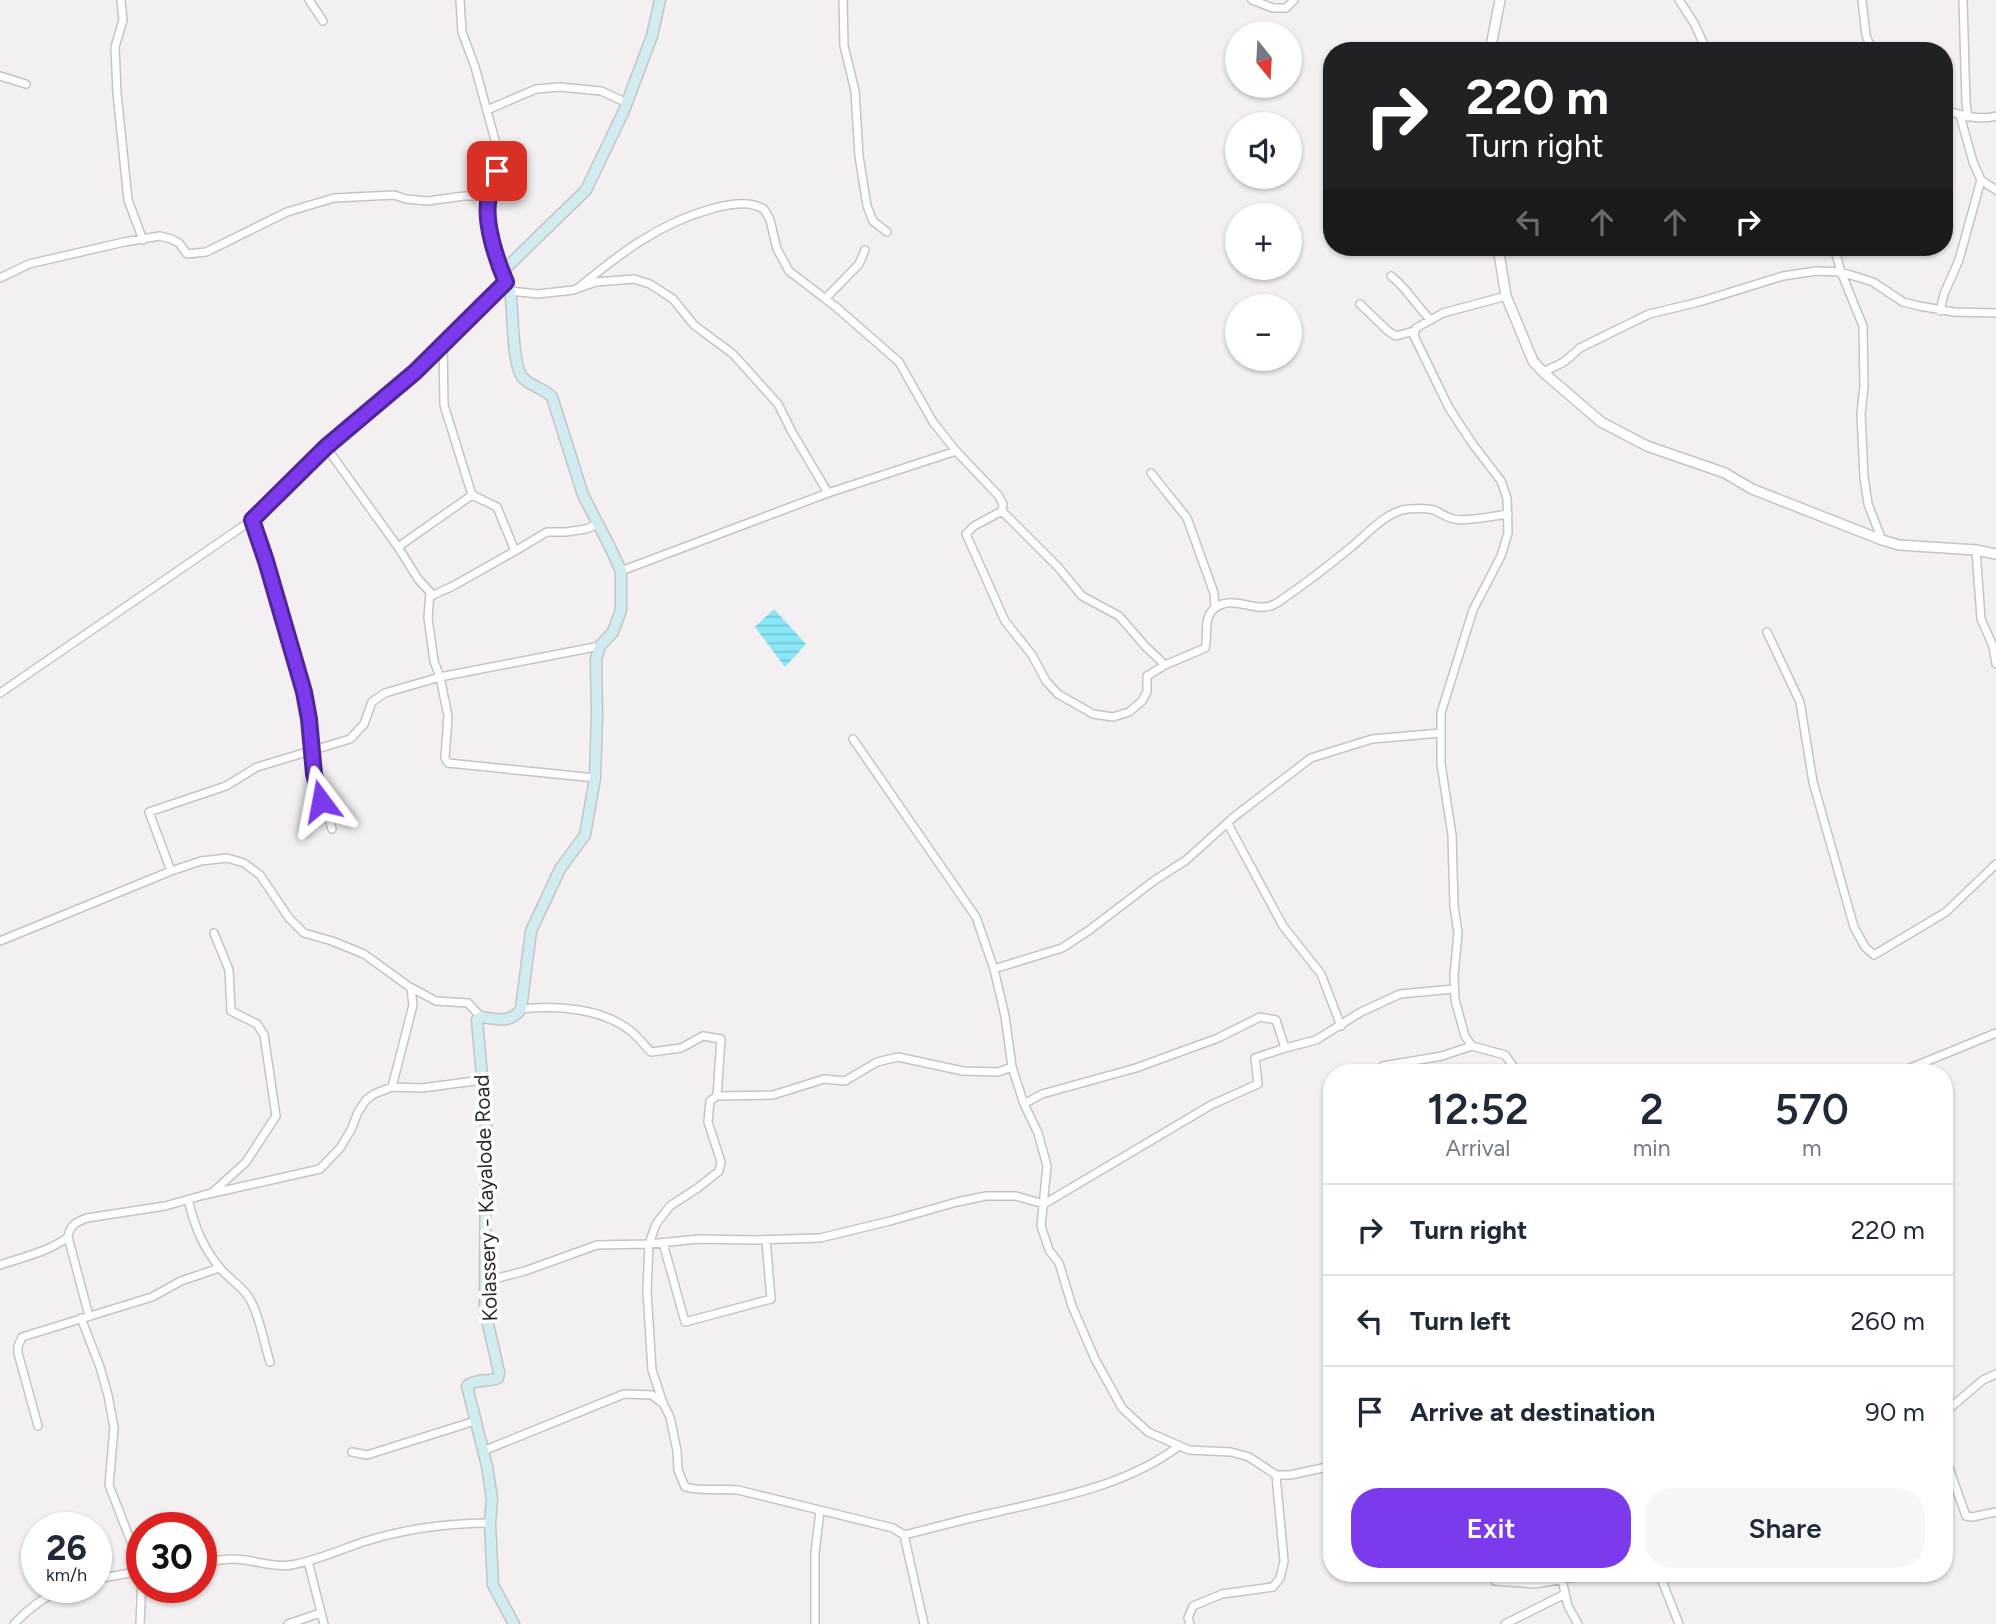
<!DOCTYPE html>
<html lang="en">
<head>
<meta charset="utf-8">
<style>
	:root { --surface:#fff; --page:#f6f6f7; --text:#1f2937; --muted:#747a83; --line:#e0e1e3; --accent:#7c3aed }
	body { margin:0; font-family:Figtree,sans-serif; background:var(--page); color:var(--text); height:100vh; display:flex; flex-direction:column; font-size:26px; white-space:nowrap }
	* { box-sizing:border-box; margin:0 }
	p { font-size:23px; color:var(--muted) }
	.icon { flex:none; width:38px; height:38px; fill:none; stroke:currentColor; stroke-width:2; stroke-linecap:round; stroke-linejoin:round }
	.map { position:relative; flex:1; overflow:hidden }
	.details { position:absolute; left:1323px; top:1064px; width:630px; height:518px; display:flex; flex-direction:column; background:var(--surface); border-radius:28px; box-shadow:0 2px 5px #0004 }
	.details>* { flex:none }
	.hud { position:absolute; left:1323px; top:42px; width:630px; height:214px; border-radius:28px; box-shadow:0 2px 5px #0004; background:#202124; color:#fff; overflow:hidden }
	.needle { width:46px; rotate:162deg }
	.fabs { position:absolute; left:1225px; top:21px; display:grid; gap:14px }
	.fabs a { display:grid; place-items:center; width:77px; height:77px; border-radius:50%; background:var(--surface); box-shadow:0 2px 5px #0004; font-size:35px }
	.speed { position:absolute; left:21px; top:1512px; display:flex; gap:14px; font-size:35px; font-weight:700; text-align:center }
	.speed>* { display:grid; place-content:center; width:91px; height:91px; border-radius:50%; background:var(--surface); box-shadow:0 2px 5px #0004; line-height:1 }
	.speed small { font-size:18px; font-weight:400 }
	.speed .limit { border:10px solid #d22; background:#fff; color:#111 }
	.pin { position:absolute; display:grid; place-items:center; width:60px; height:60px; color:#fff; margin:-30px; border-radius:14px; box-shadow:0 4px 10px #0006 }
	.me { position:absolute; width:77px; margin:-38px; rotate:347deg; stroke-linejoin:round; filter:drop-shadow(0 0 5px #0008) }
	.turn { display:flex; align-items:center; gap:24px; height:147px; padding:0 28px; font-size:32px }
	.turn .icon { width:91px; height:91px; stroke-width:2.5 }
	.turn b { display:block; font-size:49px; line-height:60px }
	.lanes { display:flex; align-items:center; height:66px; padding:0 28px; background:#0003; justify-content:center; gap:35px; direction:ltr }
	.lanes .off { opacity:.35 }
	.eta { display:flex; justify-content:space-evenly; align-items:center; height:119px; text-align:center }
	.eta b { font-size:42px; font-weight:600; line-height:49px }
	.action { display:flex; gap:14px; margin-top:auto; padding:14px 28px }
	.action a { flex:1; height:80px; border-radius:28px; background:var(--accent); color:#fff; font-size:28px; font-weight:600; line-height:80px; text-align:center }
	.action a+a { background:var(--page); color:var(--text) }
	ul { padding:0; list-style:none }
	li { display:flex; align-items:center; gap:21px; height:91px; padding:0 28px; border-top:2px solid var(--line) }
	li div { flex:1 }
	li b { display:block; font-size:26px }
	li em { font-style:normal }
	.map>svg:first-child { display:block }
</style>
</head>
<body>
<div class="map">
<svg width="1996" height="1624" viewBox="0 0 1996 1624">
	<defs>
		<pattern id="water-rules" width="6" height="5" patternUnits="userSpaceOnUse" patternTransform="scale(1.75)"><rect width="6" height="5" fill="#89e7f7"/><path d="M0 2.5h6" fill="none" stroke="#76c6d4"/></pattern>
	</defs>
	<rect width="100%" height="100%" fill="#f4eff0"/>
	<path fill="url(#water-rules)" d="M774 609 806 644 785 667 755 627Z"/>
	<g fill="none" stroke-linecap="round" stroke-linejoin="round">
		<g stroke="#c7c3c4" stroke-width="10">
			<path id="minor" d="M121 0 123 20 115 47 117 93 128 200 143 240
				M309 0 323 21
				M460 0 462 32 475 67 495 140 497 171 488 198V211L492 242 503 271
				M843 0 844 46 855 91 859 156 867 206 873 221 887 232
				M1252 0 1273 8H1286L1294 0
				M1679 0 1694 23 1707 51
				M1862 0 1866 35 1872 51
				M1963 0 1966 103 1968 117
				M0 76 26 84
				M487 110 536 89 560 87 601 91 627 103
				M1944 110C1961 115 1979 121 1996 116
				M1960 115 1973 162 1981 180 1996 190
				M1834 247 1841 272 1863 326 1864 386 1861 414 1864 477 1868 504 1882 540
				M1391 276C1407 288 1416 306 1431 320
				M0 278 29 264 124 242 160 236 171 239 179 243 187 254 206 252 287 212 334 198 394 195 406 199 428 201 464 196H489
				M577 289C618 255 659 223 711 209 722 206 737 203 748 204 753 204 759 207 764 209L770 220 777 249 789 271 836 307 899 362 933 422 956 451
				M510 291 538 294 573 290 596 282 634 279 650 284 673 299 694 325 733 354 778 404 792 432 828 493
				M1506 296 1443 313 1416 328 1414 336 1449 408 1472 443 1501 481 1507 498 1508 533 1501 556 1473 610 1441 713V764L1452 835 1454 906 1458 933 1454 975 1455 1000 1465 1036 1472 1046 1505 1055 1513 1066 1516 1073
				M825 299 859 264 865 250
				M1360 304 1388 331 1396 336 1414 331
				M1940 311 1944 294 1959 260 1981 180
				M1543 372 1564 362 1580 348 1649 314 1699 302 1783 276 1816 271 1841 272 1873 282 1903 302 1919 306 1954 312 1996 313
				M326 447 398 547 418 579 430 592 428 618 434 661 440 677 448 716 445 758 448 763 595 778
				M1151 473 1187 518 1214 593 1215 608
				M1002 511 1058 567 1082 596 1119 616 1146 647 1165 665
				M252 520 266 561 304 692 309 719 314 774 332 829
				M398 547 472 495 444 405 443 344
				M1976 550 1981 619 1993 646 1996 664
				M515 551 547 532H566L586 529 598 524
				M621 571 828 493 956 451 998 495 1003 504 1002 511 974 526 966 534 1005 621 1032 655 1046 681 1058 694 1093 714 1113 717 1129 712 1142 701 1147 692V676L1165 665 1205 648C1209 634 1202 618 1215 608 1235 593 1256 616 1277 603 1302 586 1327 567 1350 548 1366 535 1382 516 1402 510 1411 508 1426 508 1434 510 1441 513 1447 518 1454 519 1466 522 1494 516 1508 514
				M431 596 453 586 515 551 497 507 472 495
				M1767 632 1800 702 1813 782 1854 927 1865 947 1874 955 1946 912 1996 864
				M0 693 252 520 326 447 415 372 506 282
				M853 739 976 917 994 969 1005 1016 1012 1067 1024 1104 1038 1133 1047 1166 1041 1226 1049 1250 1059 1263 1072 1306 1095 1359 1122 1408 1148 1432 1189 1450 1231 1452 1249 1457 1276 1475H1290L1332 1466
				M1228 824 1283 926 1321 974 1341 1026
				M171 871 201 861 227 858 244 863 260 875 289 918 304 933 332 941 364 954 411 988 413 1005 392 1087
				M0 941 171 871 149 812 226 786 257 767 350 739 364 724 372 702 385 693 440 677 600 646
				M994 969 1062 948 1088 931 1155 880 1185 861 1235 816 1311 758 1372 739 1441 733
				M408 986 436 1001 468 1003 481 1017
				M521 1009C557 1005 603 1008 632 1032 639 1038 645 1046 651 1052L681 1048 703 1036 721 1039 717 1096
				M1285 1048 1316 1040 1361 1012 1400 994 1454 989
				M1383 1066 1442 1056 1472 1046
				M1012 1067 998 1072 963 1071 898 1057 877 1062 845 1081 824 1079 773 1095 717 1096 710 1101 708 1122 721 1162 719 1171 699 1187 670 1206 656 1224 649 1244 647 1291 652 1370 663 1403 670 1417 677 1451 678 1470 685 1487C702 1492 720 1488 738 1490L893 1528 904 1535C934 1528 964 1519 993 1513 1057 1498 1126 1486 1179 1446
				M1898 1073 1996 1033
				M213 1192 246 1162 276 1116 264 1035 257 1024 231 1011 229 970 214 933
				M188 1200C195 1227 202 1246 220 1268 228 1278 239 1284 247 1295 258 1309 264 1343 270 1362
				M68 1237 89 1316
				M663 1243 685 1322 771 1299 766 1240
				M0 1265C23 1257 48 1252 68 1237 70 1225 76 1222 87 1218L165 1206 204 1195 320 1169 340 1148 351 1130 358 1112 366 1100 374 1094 392 1087 422 1088 482 1080
				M486 1281 525 1271 597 1245 649 1244 699 1239 755 1240 820 1238 890 1221 957 1202 986 1196H1016L1044 1204 1211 1105 1258 1084 1255 1058 1285 1048 1276 1020 1260 1017 1218 1038 1136 1068 1042 1094 1024 1104
				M81 1318 100 1367 108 1395 114 1428 109 1485 142 1570
				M1944 1413 1983 1380 1996 1374
				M38 1426 18 1353V1346L22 1337 152 1297 181 1281 219 1268
				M483 1451 624 1394 652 1395 661 1402
				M352 1452 367 1455 475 1421
				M1944 1454 1966 1516 1972 1517 1996 1512
				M904 1535 924 1624
				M308 1561 324 1624
				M201 1563C212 1561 223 1559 233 1559 253 1559 271 1568 291 1565 316 1561 339 1550 363 1542 404 1529 447 1523 490 1523
				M1492 1573 1495 1581 1535 1584 1598 1573
				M1659 1573 1679 1624
				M96 1579 142 1571
				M1562 1580 1568 1606 1578 1624
				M14 1624C29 1608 44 1597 64 1587
				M140 1624 142 1578
				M288 1624 320 1613
				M815 1624V1553L820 1511
				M1190 1624 1188 1618 1193 1606 1222 1594 1273 1587 1280 1578 1284 1561 1276 1475
				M1505 1624 1565 1594"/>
		</g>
		<g stroke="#c7c3c4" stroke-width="12">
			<path id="tertiary" d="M1490 51 1500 0
				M1498 247 1506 296 1533 361 1543 372 1601 422 1647 446 1725 473 1752 489 1882 540 1899 545 1976 550 1996 554"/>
		</g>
		<g stroke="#c7c3c4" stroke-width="13">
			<path id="secondary" d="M514 1624 493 1585 490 1523 492 1499 487 1466 467 1386C474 1379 488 1382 498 1378L499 1372 485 1311 486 1122 477 1020 481 1017C498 1019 510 1024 521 1009L531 931 560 869 585 835 595 778 597 714 596 659 600 646 613 632 621 610V571L610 547 583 495 552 397C544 389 532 386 524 379 512 369 513 314 511 297 510 288 505 280 503 271L586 190 623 113 652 36 660 0"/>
		</g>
		<use href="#minor" stroke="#fff" stroke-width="7"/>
		<use href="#tertiary" stroke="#fff" stroke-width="9"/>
		<use href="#secondary" stroke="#d0ecf1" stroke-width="10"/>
	</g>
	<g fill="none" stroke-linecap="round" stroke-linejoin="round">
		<g stroke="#51269a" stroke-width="18">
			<path id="route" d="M321 801 314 774 309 719 304 692 266 561 252 520 326 447 415 372 506 282C497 261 483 221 489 197 491 188 495 180 497 171"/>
		</g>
		<use href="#route" stroke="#7c3aed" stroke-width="12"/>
	</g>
	<g text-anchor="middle" stroke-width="7" stroke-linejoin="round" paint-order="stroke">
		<g font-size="21" fill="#2c2a2a" stroke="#fff">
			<text transform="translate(486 1198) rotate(-92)" y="7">Kolassery - Kayalode Road</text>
		</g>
	</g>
</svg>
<div class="fabs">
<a><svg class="needle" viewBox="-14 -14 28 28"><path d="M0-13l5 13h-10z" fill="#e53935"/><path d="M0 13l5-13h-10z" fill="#747a83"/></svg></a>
<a><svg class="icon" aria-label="sound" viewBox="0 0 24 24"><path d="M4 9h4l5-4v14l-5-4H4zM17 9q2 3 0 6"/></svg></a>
<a>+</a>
<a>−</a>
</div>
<div class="speed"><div>26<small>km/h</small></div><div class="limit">30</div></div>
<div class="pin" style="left:497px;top:171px;background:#d93025"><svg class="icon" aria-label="arrive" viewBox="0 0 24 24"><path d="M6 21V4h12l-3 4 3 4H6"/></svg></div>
<svg class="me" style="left:321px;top:801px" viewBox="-20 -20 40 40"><path d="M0-17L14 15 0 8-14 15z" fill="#7c3aed" stroke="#fff" stroke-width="4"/></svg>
<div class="hud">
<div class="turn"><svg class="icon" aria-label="right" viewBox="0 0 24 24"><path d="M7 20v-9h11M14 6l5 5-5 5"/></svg><div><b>220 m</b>Turn right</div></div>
<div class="lanes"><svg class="icon off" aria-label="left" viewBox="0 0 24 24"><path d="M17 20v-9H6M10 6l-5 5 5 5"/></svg><svg class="icon off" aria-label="ahead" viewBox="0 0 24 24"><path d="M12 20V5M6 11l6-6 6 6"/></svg><svg class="icon off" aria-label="ahead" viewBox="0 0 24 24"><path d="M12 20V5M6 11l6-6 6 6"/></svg><svg class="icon" aria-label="right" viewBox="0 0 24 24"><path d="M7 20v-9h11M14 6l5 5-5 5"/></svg></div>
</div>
<section class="details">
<div class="eta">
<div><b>12:52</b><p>Arrival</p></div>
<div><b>2</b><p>min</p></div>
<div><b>570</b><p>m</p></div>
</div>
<ul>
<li><svg class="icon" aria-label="right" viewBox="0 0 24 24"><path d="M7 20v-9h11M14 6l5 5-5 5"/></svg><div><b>Turn right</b></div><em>220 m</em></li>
<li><svg class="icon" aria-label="left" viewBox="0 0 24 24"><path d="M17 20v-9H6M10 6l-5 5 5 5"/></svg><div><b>Turn left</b></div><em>260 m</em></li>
<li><svg class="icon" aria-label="arrive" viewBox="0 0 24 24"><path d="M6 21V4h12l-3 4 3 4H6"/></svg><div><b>Arrive at destination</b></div><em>90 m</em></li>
</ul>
<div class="action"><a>Exit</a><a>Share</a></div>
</section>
</div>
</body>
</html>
